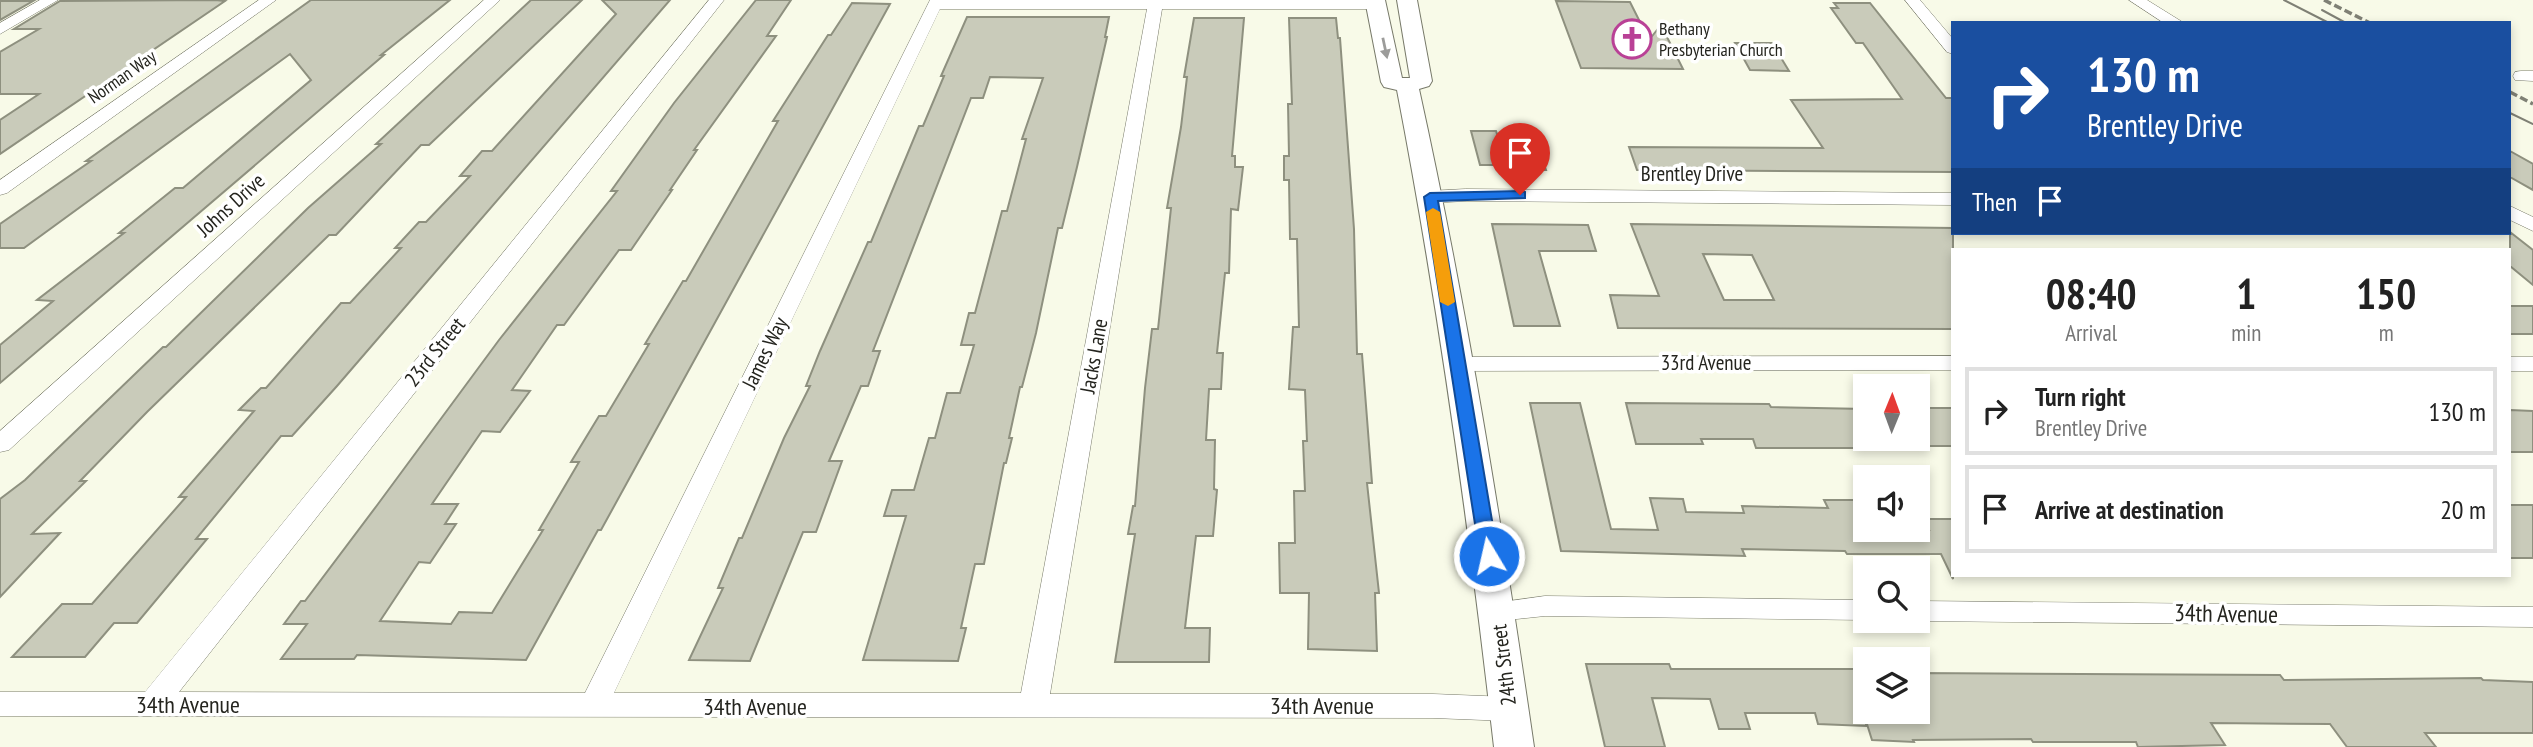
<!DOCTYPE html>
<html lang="en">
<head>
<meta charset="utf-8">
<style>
	:root { --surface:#fff; --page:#f6f6f6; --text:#222; --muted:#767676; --line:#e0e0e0 }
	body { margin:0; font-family:"PT Sans Narrow",sans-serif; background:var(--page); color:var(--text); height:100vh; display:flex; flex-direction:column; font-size:26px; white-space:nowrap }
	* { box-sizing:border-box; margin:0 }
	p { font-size:23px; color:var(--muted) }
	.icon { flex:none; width:38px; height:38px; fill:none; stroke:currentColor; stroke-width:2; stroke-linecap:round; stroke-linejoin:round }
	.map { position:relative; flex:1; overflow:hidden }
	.side { position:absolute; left:1951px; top:248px; width:560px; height:329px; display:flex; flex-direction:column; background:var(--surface); border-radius:0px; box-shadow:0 4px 10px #0003 }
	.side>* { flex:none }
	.hud { position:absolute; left:1951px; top:21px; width:560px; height:214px; border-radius:0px; box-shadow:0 4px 10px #0003; background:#1a4fa0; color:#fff; overflow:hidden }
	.needle { width:46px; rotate:1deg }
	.controls { position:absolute; left:1853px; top:374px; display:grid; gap:14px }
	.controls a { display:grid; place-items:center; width:77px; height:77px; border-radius:0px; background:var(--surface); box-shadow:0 4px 10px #0003; font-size:35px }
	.pin { position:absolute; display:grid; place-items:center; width:60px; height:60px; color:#fff; margin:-72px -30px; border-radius:50% 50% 50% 0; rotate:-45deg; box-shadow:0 0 7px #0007 }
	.pin .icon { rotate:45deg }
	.me { position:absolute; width:77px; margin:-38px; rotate:351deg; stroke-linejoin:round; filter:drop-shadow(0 0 5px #0008) }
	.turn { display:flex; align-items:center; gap:24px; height:147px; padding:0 21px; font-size:32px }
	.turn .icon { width:91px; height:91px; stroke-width:2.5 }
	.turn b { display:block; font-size:49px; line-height:60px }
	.then { display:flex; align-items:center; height:66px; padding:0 21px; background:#0003; gap:14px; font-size:26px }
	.eta { display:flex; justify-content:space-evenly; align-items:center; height:119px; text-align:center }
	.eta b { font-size:42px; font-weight:700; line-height:49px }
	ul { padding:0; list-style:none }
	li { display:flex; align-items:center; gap:21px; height:88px; margin:0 14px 10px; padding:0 7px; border:4px solid var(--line); border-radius:0px }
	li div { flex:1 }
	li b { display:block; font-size:26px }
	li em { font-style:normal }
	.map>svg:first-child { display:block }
</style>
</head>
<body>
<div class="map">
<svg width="2533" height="747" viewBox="0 0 2533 747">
	<rect width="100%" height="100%" fill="#f8fae8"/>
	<path fill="#c9cbba" stroke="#8e907f" stroke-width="2" fill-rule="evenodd" d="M311 0H450L381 55H384L0 383V345L53 301 37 300 124 233H119L175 188H183L311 80 290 54 24 248H0V224L91 161H86Z
		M531 0H582L429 145H421L336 235H329L147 412 80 481H86L32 534 60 533 0 597V499L25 480 163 347H166L308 208 381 144H376Z
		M602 0H670L337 386 292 436H281L196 539H207L137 623H114L85 657H12L62 604H92L186 497H179L254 411 239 410 261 388H266L341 303H350L401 248H395L419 222H426L470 176H460L482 151H492L616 14Z
		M756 0H791L767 36H776L694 150H697L670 190H672L631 250H619L564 325H557L512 390 530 391 500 432 482 431 432 504H458L445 524H456L430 563 419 562 380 621 451 624 459 612 492 613 543 530H539L579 462H571L599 416H606L649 344H645L683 281H686L778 121H773L828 35H831L852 3 890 4 601 530H598L526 660 357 655 354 659H281L307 624H284L301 601H305L378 504 499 340 617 191H611L674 103Z
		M0 1H33L0 20Z
		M60 1 215 0 225 1 0 154V120L39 94H0V52L39 29H14Z
		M1556 1 1630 2 1649 40 1661 25 1683 69 1581 68Z
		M1834 3H1870L1946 98H1953V172L1637 170 1629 147 1823 148 1791 100 1902 99 1863 43H1856L1831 8H1838Z
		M967 17H1109L1105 37H1107L1077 167 1062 228H1058L1036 333 1022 387H1020L1009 438H1012L1006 463H1004L984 564H975L961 628H966L958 661 863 660 906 516H884L892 490H914L929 438H935L947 393H960L974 345H961L969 313H975L1002 211H1007L1026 139H1022L1043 78 990 77 983 98H971L873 351H880L868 386H861L829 461H842L816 532H803L750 661 689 660 723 588H718L739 538H742L784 438 810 386H806L820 351 868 242H871L919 126H923L944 76H941Z
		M1194 18H1244L1232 156H1235V167H1243L1238 210 1231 209 1229 273H1225L1217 353H1223L1221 389H1209L1206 440H1215L1214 489 1217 490 1213 536H1196L1185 628H1210L1209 662H1115L1135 534H1128L1133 506H1135L1145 388 1152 329H1158L1171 208H1167L1181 127 1187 77H1184Z
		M1289 18H1336L1338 38H1340L1354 229 1357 354H1362L1372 483H1367L1379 593H1375L1377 651 1308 649 1309 593H1280L1279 543H1295L1294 491H1305L1303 441H1307L1305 390 1289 389 1293 327H1299L1297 239H1290L1289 180H1284V156H1289L1288 104H1292Z
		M1735 43H1772L1789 71 1750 70Z
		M1471 131H1496L1498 137H1535L1546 170H1497L1496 165H1480Z
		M2510 151 2533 164V190L2510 177Z
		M1492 224 1588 225 1596 251H1539L1560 326H1514Z
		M1631 224 1953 228V329L1618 328 1610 295 1659 296ZM1703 254 1752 255 1774 300H1724Z
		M2510 232 2533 250V285L2510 266Z
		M2510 306H2533V334H2510Z
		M1530 403H1580L1611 529 1658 530 1650 498 1683 499 1686 512 1744 513 1742 506 1828 508 1824 500H1855L1860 511H1866V530H1929L1923 519H1953V579L1941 554H1847L1845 551 1742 549 1745 556 1561 551Z
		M1626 403 1769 404 1771 407 1866 409V448H1756L1753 439H1701L1703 444H1636Z
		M1918 408H1953V446H1918Z
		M2510 410 2533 411V452H2510Z
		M2510 505H2533V558H2510Z
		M1586 664H1669L1671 669H1866V712H1918V673L2280 675 2284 680 2481 678 2483 680 2533 682V733H2425L2436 747H2347L2330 724 2211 723 2225 745 2138 747 2136 742H2033L2031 739 1913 740 1914 742 1872 740 1866 721V726L1818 724 1815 713H1745L1750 729H1719L1710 699 1652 698 1665 747H1605Z"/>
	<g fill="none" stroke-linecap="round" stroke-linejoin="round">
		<g stroke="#777969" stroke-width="1">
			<path id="minor" d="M40 0H58L0 34V23Z
				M259 0H276L7 193 0 195V180Z
				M484 0H500L9 450 0 452V431Z
				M709 0H724L179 692 585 693 930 0H1377L1383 4 1375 9H1162L1050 694H1433L1509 697 1520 701 1524 709 1520 717 1509 721 1433 718 0 716V692H145ZM940 9H1147L1021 693H614Z
				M1905 0H1920L1953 39V54L1947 52Z
				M2129 0H2147L2184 23H2164Z
				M2521 71H2533V81L2515 80 2513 76 2515 72Z
				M1466 189 1953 193V205L1466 201 1430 203 1420 197 1430 191Z
				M2510 206 2533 217V231L2510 220Z
				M1953 356V370L1458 371 1450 369 1447 364 1450 359 1458 357Z
				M2510 357H2533V371H2510Z
				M1545 596 1866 600V620L1545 616 1498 621 1488 618 1484 611 1488 604Z
				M1918 601 2533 607V627L1918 621Z"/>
		</g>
		<g stroke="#777969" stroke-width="2">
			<path id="tertiary" d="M1365 0H1385L1402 78H1410L1397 0H1417L1432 81 1429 86 1419 89C1467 307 1502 526 1534 747H1494C1469 527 1439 308 1397 90L1384 87 1381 82Z"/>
		</g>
		<use href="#minor" fill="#fff" fill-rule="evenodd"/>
		<use href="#tertiary" fill="#fff" fill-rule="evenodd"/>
		<path stroke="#7f8075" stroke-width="2" d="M2284 0 2329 23
			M2322 10 2346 23
			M2510 113 2533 124"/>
		<path stroke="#7f8075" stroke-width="3.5" stroke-dasharray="8 3.5" stroke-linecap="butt" d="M2324 0 2370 23
			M2510 92 2533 104"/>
	</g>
	<defs><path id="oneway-solid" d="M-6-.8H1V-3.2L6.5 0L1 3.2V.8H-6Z" transform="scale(1.75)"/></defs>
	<use fill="#9c9c9a" href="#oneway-solid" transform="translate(1385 48) rotate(78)"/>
	<path fill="#1a73e8" stroke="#114b97" stroke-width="2" d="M1520 191 1525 192V198L1438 201 1498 556 1496 561H1482L1480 556 1424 197 1430 193Z"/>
	<path fill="#f59e0b" d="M1433 208 1440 212 1455 302 1448 306 1440 302 1426 212Z"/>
	<defs>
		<g id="church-ring" transform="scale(2.0125)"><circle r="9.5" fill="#fff" stroke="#b94196" stroke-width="1.5"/><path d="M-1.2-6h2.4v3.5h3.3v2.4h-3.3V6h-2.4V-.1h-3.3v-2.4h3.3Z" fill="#b94196"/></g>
	</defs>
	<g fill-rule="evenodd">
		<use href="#church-ring" x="1632" y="39"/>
	</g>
	<g text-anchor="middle" stroke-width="7" stroke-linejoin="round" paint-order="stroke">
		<g font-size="18" fill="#24241e" stroke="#fff" text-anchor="start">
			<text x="1659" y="35">Bethany<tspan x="1659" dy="21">Presbyterian Church</tspan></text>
		</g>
		<g font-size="18" fill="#24241e" stroke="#fff">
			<text transform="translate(122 77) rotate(-35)" y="6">Norman Way</text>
		</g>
		<g font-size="21" fill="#24241e" stroke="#fff">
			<text x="1692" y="181">Brentley Drive</text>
			<text transform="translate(231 205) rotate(-42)" y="7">Johns Drive</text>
			<text transform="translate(435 352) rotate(-51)" y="7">23rd Street</text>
			<text transform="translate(765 353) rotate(-64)" y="7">James Way</text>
			<text transform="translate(1094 356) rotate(-80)" y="7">Jacks Lane</text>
			<text x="1706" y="370">33rd Avenue</text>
			<text transform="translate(1504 665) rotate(-97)" y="7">24th Street</text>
		</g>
		<g font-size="24" fill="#24241e" stroke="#fff">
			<text transform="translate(2226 614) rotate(1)" y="8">34th Avenue</text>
			<text x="188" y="713">34th Avenue</text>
			<text x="1322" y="714">34th Avenue</text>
			<text x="755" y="715">34th Avenue</text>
		</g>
	</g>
</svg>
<div class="controls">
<a><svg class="needle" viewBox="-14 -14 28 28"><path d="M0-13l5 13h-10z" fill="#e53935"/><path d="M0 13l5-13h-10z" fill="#767676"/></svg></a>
<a><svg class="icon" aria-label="sound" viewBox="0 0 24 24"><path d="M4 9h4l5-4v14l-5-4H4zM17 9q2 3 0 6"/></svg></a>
<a><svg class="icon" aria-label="search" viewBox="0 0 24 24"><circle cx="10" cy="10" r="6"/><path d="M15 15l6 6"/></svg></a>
<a><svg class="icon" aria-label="layers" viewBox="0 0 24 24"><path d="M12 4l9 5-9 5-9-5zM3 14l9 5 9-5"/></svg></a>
</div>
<div class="pin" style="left:1520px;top:195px;background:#d93025"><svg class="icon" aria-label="arrive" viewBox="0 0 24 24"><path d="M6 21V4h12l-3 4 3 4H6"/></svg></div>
<svg class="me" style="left:1489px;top:556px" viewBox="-20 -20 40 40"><circle r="17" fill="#1a73e8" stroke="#fff" stroke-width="3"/><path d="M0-11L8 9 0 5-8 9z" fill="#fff"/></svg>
<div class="hud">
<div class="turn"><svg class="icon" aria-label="right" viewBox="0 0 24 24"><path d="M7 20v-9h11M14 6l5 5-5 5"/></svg><div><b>130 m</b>Brentley Drive</div></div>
<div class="then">Then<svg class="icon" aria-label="arrive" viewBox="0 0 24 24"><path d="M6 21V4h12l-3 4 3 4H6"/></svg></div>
</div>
<section class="side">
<div class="eta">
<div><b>08:40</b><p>Arrival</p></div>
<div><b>1</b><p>min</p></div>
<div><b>150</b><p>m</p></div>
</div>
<ul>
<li><svg class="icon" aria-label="right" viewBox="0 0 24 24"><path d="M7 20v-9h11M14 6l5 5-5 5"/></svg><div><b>Turn right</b><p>Brentley Drive</p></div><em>130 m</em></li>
<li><svg class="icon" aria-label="arrive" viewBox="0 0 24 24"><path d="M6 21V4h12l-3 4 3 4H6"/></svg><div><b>Arrive at destination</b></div><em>20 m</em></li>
</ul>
</section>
</div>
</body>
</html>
